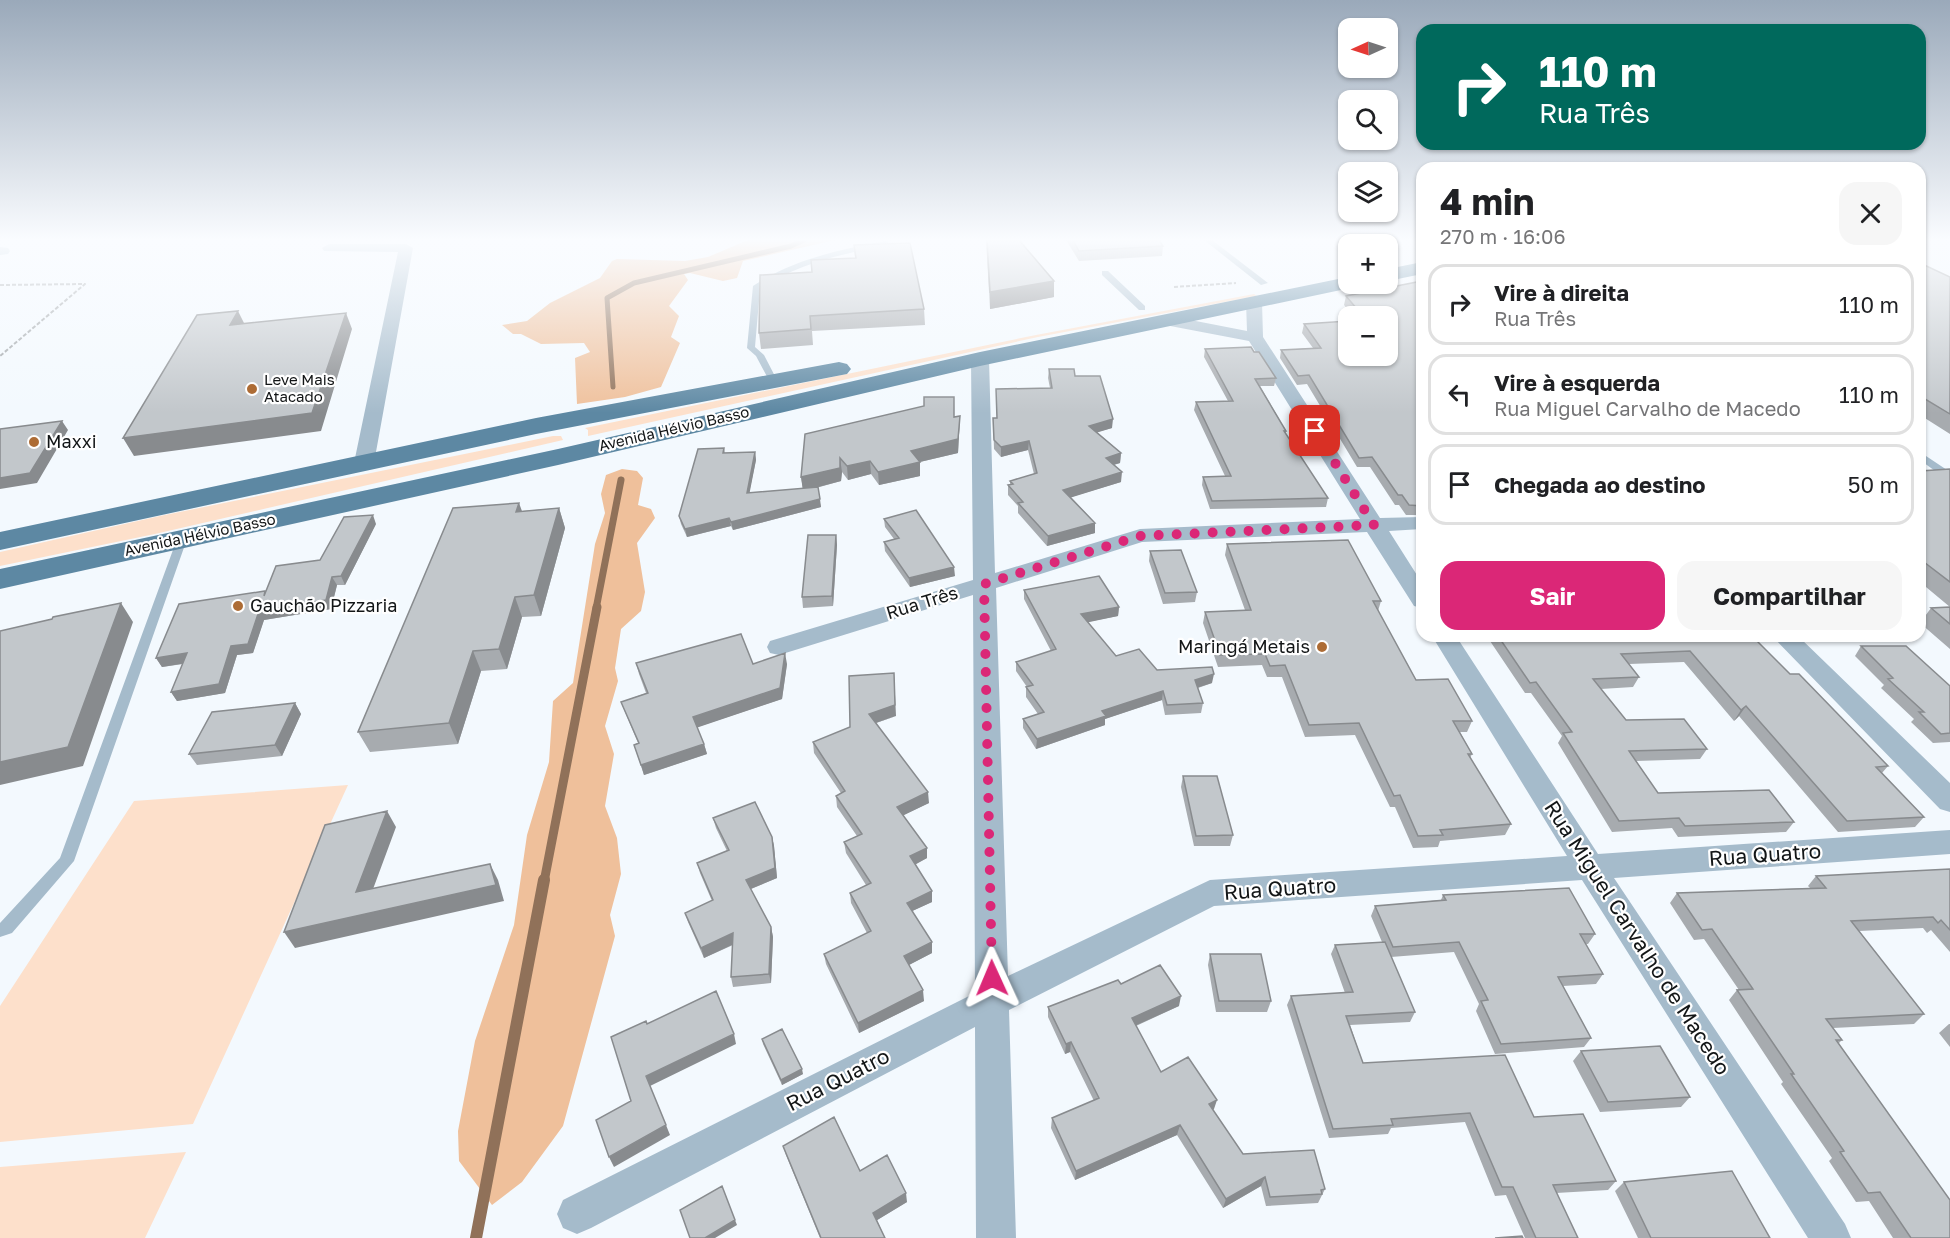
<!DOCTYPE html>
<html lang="pt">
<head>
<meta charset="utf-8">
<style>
	:root { --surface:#fff; --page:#f6f6f6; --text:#202124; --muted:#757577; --line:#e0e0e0; --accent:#db2777 }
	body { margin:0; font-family:"Golos Text",sans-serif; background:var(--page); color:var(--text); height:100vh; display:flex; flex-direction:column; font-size:22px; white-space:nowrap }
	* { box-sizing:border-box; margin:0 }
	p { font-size:20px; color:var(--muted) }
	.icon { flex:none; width:33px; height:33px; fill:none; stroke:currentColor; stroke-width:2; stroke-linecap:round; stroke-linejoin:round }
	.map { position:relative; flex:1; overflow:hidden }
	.drawer { position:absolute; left:1416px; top:162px; width:510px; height:480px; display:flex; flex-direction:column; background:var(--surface); border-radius:18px; box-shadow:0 2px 4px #0004 }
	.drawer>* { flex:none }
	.top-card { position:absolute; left:1416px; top:24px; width:510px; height:126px; border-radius:18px; box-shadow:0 2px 4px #0004; background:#00695c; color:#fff; overflow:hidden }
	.needle { width:39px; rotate:267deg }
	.fabs { position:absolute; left:1338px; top:18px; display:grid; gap:12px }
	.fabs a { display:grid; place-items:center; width:60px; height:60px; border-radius:12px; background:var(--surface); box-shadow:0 2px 4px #0004; font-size:30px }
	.pin { position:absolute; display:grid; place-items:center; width:51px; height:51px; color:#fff; margin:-26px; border-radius:12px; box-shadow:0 3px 9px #0006 }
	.me { position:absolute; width:66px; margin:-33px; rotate:359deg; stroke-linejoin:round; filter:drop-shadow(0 0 4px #0008) }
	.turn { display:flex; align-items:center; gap:21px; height:126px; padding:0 24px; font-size:27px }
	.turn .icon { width:78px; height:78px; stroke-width:2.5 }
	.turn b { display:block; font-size:42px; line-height:51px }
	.round { display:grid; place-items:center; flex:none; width:63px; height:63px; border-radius:18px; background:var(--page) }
	.overview { display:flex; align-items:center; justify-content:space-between; height:102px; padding:0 24px }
	h1 { font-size:36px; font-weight:700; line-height:45px }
	.cta { display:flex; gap:12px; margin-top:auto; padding:12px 24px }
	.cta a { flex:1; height:69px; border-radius:18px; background:var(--accent); color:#fff; font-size:24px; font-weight:700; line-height:69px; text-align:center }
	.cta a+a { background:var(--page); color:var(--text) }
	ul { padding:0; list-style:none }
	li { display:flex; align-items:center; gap:18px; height:81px; margin:0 12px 9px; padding:0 12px; border:3px solid var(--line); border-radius:18px }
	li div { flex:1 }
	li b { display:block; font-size:22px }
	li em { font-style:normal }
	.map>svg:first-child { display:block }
</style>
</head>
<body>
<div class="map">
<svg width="1950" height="1238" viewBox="0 0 1950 1238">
	<rect width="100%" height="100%" fill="#f3f9fe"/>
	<path fill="#fde0cb" d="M1254 294 1257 296 1038 337 588 436V430L585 428 1036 335Z
		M553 436H561L563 440 155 534 0 566V552L160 516Z
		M348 785 193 1124 0 1142V1006L134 801Z
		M186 1152 145 1238H0V1167Z"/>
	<path fill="#efc09b" d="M748 240H835L743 261 737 278 723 281 690 273 684 274 688 280 669 306 679 316 671 337 680 343 661 387 625 397 577 404 575 358 590 352 584 343 541 344 521 334H513L502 325 527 321 550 303 600 278 612 261 617 259 685 261 708 257Z
		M622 469 637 471 643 478 638 505 651 509 655 518 637 543 645 592 641 611 621 629 615 668 618 681 605 726 614 754 605 806 617 838 621 874 610 915 615 936 563 1126 522 1182 492 1205 459 1161 458 1131 475 1041 514 925 527 835 549 762 553 701 573 683 595 544 605 513 601 494 606 475Z"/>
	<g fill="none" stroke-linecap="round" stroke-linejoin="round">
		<path stroke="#907159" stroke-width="5" d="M613 387 607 298 634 283 791 246 804 240"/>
		<path stroke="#907159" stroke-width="7" d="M596 609 621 480"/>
		<path stroke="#907159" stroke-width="9" d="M544 882 597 607"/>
		<path stroke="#907159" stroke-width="12" d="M476 1238 544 880"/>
		<path stroke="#9ea3a6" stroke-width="2" stroke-dasharray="4 2" stroke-linecap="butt" d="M0 285 85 284 0 356
			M1174 287 1236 283"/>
		<path fill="#a5bbcb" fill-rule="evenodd" d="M1204 240H1212L1268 283 1261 285Z
			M1346 240H1354L1357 244H1350Z
			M886 241 888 242V244C842 255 800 262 760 289L755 347 764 355 778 382 774 385 771 384 756 356 747 348 753 286C794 259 838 250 886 241Z
			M1102 271H1108L1145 306V310H1139L1102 275Z
			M1920 452 1950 472V476H1942L1920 460Z
			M182 536 187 539 74 861 12 933 0 937V923L60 858 177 539Z"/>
		<path fill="#a5bbcb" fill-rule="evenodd" d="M329 244H406L413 248 374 463 371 467H357L354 463 398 252 324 251 322 248Z
			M0 247 8 248 10 251 8 254 0 255Z
			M1254 297 1262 302 1263 337 1380 518 1422 517V529L1389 531 1422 583V608L1414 606 1367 532 1142 542 996 588 1008 976 1210 880 1567 856 1432 636H1456L1598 854 1950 830V854L1614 878 1845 1224 1851 1238H1808L1582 880 1214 906 1009 1010 1016 1238H976L975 1027 591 1228 577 1234 563 1228 557 1214 563 1200 975 993 973 595 779 655 770 653 767 647 770 641 973 580 971 359 974 355H986L989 359 995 573 1140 529 1360 519 1249 341 1165 325 1157 320 1165 315 1247 331 1246 302Z
			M1772 636H1798L1950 783V812L1940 809Z"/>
		<path fill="#5d88a3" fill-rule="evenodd" d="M1422 262V274L1388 281V269Z
			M1348 277V284H1358L1355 287 980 366 558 465 0 589V569L558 449 980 352Z
			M839 362 847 364 851 369 847 374 536 434 0 550V532L536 418Z"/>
	</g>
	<path fill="#a7abaf" d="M986 240H1019L1054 297 990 309Z
		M1066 240H1159L1163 246 1162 256 1079 261Z
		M854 245 924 309 925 325 812 331 813 345 761 349 759 333 812 272 855 258Z
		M1920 263 1950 277V434L1920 415Z
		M1422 281V515H1406L1399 505H1395L1370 467H1357L1307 384 1297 385 1280 358 1281 350 1313 348 1302 333 1304 324 1348 321 1388 316H1349L1350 312 1344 305 1346 296Z
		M1205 349 1254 352 1276 378 1274 386H1260L1286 431 1285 434 1328 498 1326 507 1210 509 1202 485 1203 477 1225 476 1194 410 1196 402 1228 401 1204 357Z
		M1049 369 1075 376 1112 428 1097 432 1121 453 1120 463 1114 465 1121 482 1071 497 1095 523V533L1047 546 1018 513V506L1008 495V485H1010V481L1034 474 1028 450 1001 457 994 449 993 418H997L996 389 1050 388 1048 378Z
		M960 416 958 453 920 462V476L879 485 871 474 848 480 842 472 841 481 816 488 821 507 733 530 731 526 687 537 681 524 679 516 724 448 725 453 755 452 756 460 749 493 803 489 801 477 805 434Z
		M1950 469V607L1920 582V471Z
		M559 508 565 528 541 616 522 617 507 669 481 671 458 744 370 752 358 732 522 511Z
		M884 519 955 576 910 587 885 551 884 542 894 539 885 527Z
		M1422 521V541L1416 532 1419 522Z
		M376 524 345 585H337L331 609 264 620 253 653 237 655 225 693 177 701 171 692 183 664 162 667 156 658 320 560Z
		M836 535 837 545 833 606 803 608 802 597Z
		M1227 544 1381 601 1378 611 1416 680 1472 721 1467 732H1460L1472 754 1470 758 1511 824 1505 835 1440 841 1438 847 1413 848 1395 807H1390L1355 735 1305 737 1282 677H1267L1262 665 1218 667 1203 623 1205 612 1245 610 1225 555Z
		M1150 551 1197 592 1195 602 1163 604 1149 561Z
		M1024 590 1119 607 1118 616 1087 622 1116 656 1157 670 1212 683 1198 688 1203 703 1201 713 1165 715 1162 700 1105 719V725L1036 749 1023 728V719L1038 714 1026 697V687H1027L1016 671V662L1051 651 1024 599Z
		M1950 607V649L1920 623 1931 608Z
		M1474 636H1752L1790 674 1888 766 1882 773 1924 817 1915 827 1838 832 1739 716 1734 721 1684 662 1629 664 1639 677 1633 687 1601 689 1626 720 1707 749 1700 759 1636 761 1658 793 1794 822 1786 832 1678 837 1672 828 1612 832 1558 743 1562 736 1531 693H1525L1490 641H1477Z
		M1861 646 1950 686V742L1933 743 1911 722 1914 719 1881 688 1884 685 1855 656Z
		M636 663 753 664H787L782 699 697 727 704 744 707 754 644 775 634 745 638 743 625 712 621 702 646 693 639 674Z
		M295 703 301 714 282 756 197 765 189 754Z
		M896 716 876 723 929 803 903 815 927 858 915 864 932 902 912 911 932 953 909 965 924 1001 859 1033 826 964 824 954 867 933 851 903 850 893 866 885 846 853 844 842 857 836 837 807 836 796 841 793 814 753 813 742Z
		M1183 776 1233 835 1230 846H1194L1181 787Z
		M713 818 772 837 774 846 777 878 751 889 771 927 773 937 771 983 733 987 731 977 733 945 704 958 688 922 685 913 712 901 700 873 697 863 727 851 716 828Z
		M1950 869V952L1931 930 1927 933 1923 928 1859 931 1924 1014 1914 1024 1833 1028 1842 1040 1838 1044 1950 1238H1893L1869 1201 1856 1202 1829 1161 1832 1158 1781 1084 1783 1082 1729 1000 1737 990H1739L1704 939 1694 940 1670 903 1677 893 1810 888 1808 886 1816 876Z
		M1443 895 1595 934 1588 944H1585L1603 974 1596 984 1563 986 1591 1038 1584 1047 1495 1054 1476 1011 1479 1004 1454 952 1391 957 1415 1012 1410 1022 1350 1025 1363 1063 1534 1117 1616 1181 1608 1190 1556 1193 1578 1238H1525L1506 1195 1495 1196 1465 1122 1391 1128 1388 1134 1329 1138 1287 1005 1291 996 1345 993 1331 954 1335 945 1382 942 1371 916 1375 906 1441 900Z
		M1210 954 1271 1001 1267 1012H1216L1208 965Z
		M1121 984 1179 1006 1136 1026 1161 1072 1214 1109 1213 1110 1243 1154 1325 1189 1318 1203 1266 1206 1261 1186 1223 1208 1177 1135 1075 1180 1051 1128 1052 1118 1094 1101 1070 1052 1065 1054 1048 1017V1007Z
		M1949 1024H1950V1047L1939 1033Z
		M762 1039 803 1074 782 1085 763 1044Z
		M1581 1051 1690 1097 1681 1107 1600 1112 1573 1061Z
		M783 1146 860 1171 907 1202 877 1220 885 1238H820L786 1155Z
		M1624 1182 1770 1238H1638L1615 1191Z"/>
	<path fill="#888b8e" d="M1054 281V297L990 309V292Z
		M238 311 246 327 230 325Z
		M346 313 352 329 321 431 134 456 123 438Z
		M960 416 958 453 911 464V451Z
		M1113 419 1112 428 1089 435V426Z
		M62 421 68 430 37 483 0 489V478Z
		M1029 441 1028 450 1001 457V447Z
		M755 452 756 460 748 501 747 493Z
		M1121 453 1120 463 1105 467 1106 458Z
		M840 458 842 472 841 481 803 491 801 477Z
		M870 461 871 474 848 480 847 466Z
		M920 462V476L879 485 878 472Z
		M1122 472 1121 482 1063 500V490Z
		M820 499 821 507 733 530 731 522Z
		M519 503 526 522 516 512Z
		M559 508 565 528 541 616 534 595Z
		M373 515 376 524 345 585 341 576Z
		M729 518 731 526 687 537 685 529Z
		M1095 523V533L1047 546 1048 536Z
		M836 535 837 545 833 606 832 596Z
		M954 567 955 576 910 587 909 578Z
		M332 577 337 585 331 609 264 620 253 653 237 655 225 693 177 701 171 692 231 646 259 611Z
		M515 597 522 617 507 669 499 649Z
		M121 603 133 622 83 766 0 785V762Z
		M1119 607 1118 616 1080 624 1081 614Z
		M473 651 481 671 458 744 449 723Z
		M187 653 193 662 162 667 156 658Z
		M785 653 787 664 782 699 696 728 693 717Z
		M894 673 896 716 870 725 869 714Z
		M1214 674 1212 683 1193 689 1195 680Z
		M1163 691 1162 700 1105 719V725L1036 749 1037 739 1102 711Z
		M295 703 301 714 282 756 275 745Z
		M1746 706 1739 716 1734 721 1741 710Z
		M704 744 707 754 644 775 641 765Z
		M928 792 929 803 898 818 897 807Z
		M387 811 396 827 366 908 356 892Z
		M772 837 774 846 777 878 748 890 746 880Z
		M927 848V858L911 867 910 856Z
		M490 864 498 880 504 901 295 948 284 932Z
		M932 891V902L908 913 907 903Z
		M771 927 773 937 771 983 769 974Z
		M733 933 736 943 704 958 701 948Z
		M932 942V953L905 967 904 956Z
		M923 990 924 1001 859 1033 858 1023Z
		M1181 996 1179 1006 1130 1028 1132 1018Z
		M734 1034 736 1044 650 1086 646 1076Z
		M1071 1042 1070 1052 1065 1054 1066 1044Z
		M802 1069 803 1074 782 1085 781 1080Z
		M1217 1100 1214 1109 1206 1113 1209 1104Z
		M666 1125 670 1135 614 1167 609 1157Z
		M1180 1125 1177 1135 1075 1180 1076 1171Z
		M1265 1177 1261 1186 1223 1208 1226 1199Z
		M906 1193 907 1202 874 1222 873 1213Z
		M735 1220 737 1225 715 1238H705Z"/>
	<path fill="#c2c7cb" stroke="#888b8e" stroke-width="1.5" d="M987 240H1019L1054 281 990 292Z
		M1073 240H1159L1163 246 1079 251Z
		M910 243 924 309 810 316 811 329 759 333 760 275 812 272 811 260 856 258 854 245Z
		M1920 263 1950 277V414L1920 396Z
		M1422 281V506L1409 505 1402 495H1398L1372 457 1359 458 1309 375 1298 376 1281 350 1321 348 1304 324 1348 321V356H1388V316H1356L1350 309H1357L1346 296Z
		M238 311 230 325 346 313 312 413 123 438 197 315Z
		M1251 347 1254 352H1259L1276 378 1255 379 1286 431H1284L1328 498 1212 501 1203 477 1231 476 1196 402 1233 401 1205 349Z
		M1049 369H1074L1075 376H1100L1113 419 1089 426 1121 453 1106 458 1122 472 1063 490 1095 523 1048 536 1018 503 1023 502 1008 485 1013 484 1010 481 1037 473 1029 441 1001 447 994 440 993 418H997L996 389 1052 388Z
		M924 397H954V417L960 416 958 439 911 451 920 462 878 472 870 461 847 466 840 458V468L801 477 805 434 924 406Z
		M62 421 30 473 0 478V429Z
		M724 448 723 453 755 452 747 493 818 487 820 499 731 522 729 518 685 529 679 516 698 449Z
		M1950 469V582L1920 559V471Z
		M519 503 516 512 559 508 534 595 515 597 499 649 473 651 449 723 358 732 453 508Z
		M916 510 954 567 909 578 884 542 899 538 884 519Z
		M373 515 341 576 332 577 326 600 259 611 248 644 231 646 219 684 171 692 187 653 156 658 179 604 265 591 264 596 276 566 320 560 344 517Z
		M808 535H836L832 596 802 597Z
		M1348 540 1381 601H1373L1416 680 1448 679 1472 721H1453L1472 754H1468L1511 824 1440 830 1443 835 1418 836 1400 795 1394 796 1359 723 1309 725 1285 665 1270 666 1265 654 1220 655 1205 612 1251 610 1227 544Z
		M1181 550 1197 592 1165 593 1150 551Z
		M1099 576 1119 607 1081 614 1116 656 1139 649 1157 670 1212 667 1214 674 1195 680 1203 703 1167 705 1163 691 1102 711 1106 716 1037 739 1023 719 1044 712 1026 687 1033 685 1016 662 1056 649 1024 590Z
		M121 603 68 747 0 762V631L52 619 53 617Z
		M1950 607V624L1931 608Z
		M741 634 753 664 785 653 780 688 693 717 704 744 641 765 634 745 639 743 621 702 648 693 636 663Z
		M1498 636H1752L1790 674H1799L1866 743 1888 766 1876 767 1924 817 1847 821 1746 706 1741 710 1690 651 1621 654 1639 677 1593 679 1626 720 1684 719 1707 749 1629 751 1658 793 1769 790 1794 822 1685 826 1679 818 1619 821 1563 733 1572 732 1536 682 1530 683Z
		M1861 646H1906L1950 686V733L1941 734 1919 712H1924L1888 679 1893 678Z
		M894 673 895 705 869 714 928 792 897 807 927 848 910 856 932 891 907 903 932 942 904 956 923 990 858 1023 824 954 871 931 850 893 871 883 844 842 862 834 836 796 845 791 813 742 850 727 849 676Z
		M295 703 275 745 189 754 212 712Z
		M1183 776H1217L1233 835 1196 836Z
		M755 802 772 837 775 868 746 880 771 927 769 974 731 977 733 933 701 948 685 913 713 900 697 863 729 850 713 818Z
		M387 811 356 892 490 864 496 885 284 932 325 825Z
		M1950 869V930L1941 920 1938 923 1933 917 1851 921 1924 1014 1826 1019 1842 1040H1836L1950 1200V1238H1911L1880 1192 1868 1193 1840 1152 1844 1151 1791 1074H1794L1737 990 1753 989 1712 929 1702 930 1677 893 1826 888 1816 876Z
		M1569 888 1595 934H1580L1603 974 1558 977 1591 1038 1501 1044 1481 1001 1488 1000 1459 942 1393 947 1375 906 1446 900 1443 895Z
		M1385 942 1415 1012 1346 1016 1363 1063 1505 1055 1534 1117 1583 1114 1616 1181 1553 1185 1578 1238H1536L1513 1187H1502L1470 1113 1391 1119 1393 1125 1333 1129 1291 996 1353 992 1335 945Z
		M1210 954H1261L1271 1001H1219Z
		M1160 965 1181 996 1132 1018 1161 1072 1188 1057 1217 1100 1209 1104 1243 1154 1314 1150 1325 1189 1321 1190 1322 1194 1270 1197 1265 1177 1226 1199 1180 1125 1076 1171 1052 1118 1099 1098 1071 1042 1066 1044 1048 1007 1118 980 1121 984Z
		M716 991 734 1034 646 1076 666 1125 609 1157 596 1120 631 1101 611 1037 646 1021 647 1024Z
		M782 1029 802 1069 781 1080 762 1039Z
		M1660 1046 1690 1097 1608 1102 1581 1051Z
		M834 1117 860 1171 887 1155 906 1193 873 1213 885 1238H821L783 1146Z
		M1732 1171 1770 1238H1651L1624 1182Z
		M722 1186 735 1220 705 1238H690L680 1210Z
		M1522 1236 1523 1238H1495Z"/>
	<linearGradient id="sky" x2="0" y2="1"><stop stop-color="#9aa9ba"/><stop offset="0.58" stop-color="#fafcff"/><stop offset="1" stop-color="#fafcff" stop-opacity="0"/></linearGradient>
	<rect width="1950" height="413" fill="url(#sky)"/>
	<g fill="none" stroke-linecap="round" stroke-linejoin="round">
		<path stroke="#db2777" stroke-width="10" stroke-dasharray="0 18" d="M992 978 984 584 1140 536 1374 525 1315 431"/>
	</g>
	<g fill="#ad6c35" stroke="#fff" stroke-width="2">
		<circle cx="252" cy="389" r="6"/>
		<circle cx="34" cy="442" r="6"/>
		<circle cx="238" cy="606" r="6"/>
		<circle cx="1322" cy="647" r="6"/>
	</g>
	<g text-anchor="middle" stroke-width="4.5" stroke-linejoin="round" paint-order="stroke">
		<g font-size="15" fill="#131617" stroke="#fff" text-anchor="start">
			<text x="264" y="385">Leve Mais<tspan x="264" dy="17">Atacado</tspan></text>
		</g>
		<g font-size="15" fill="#131617" stroke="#fff">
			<text transform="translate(674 429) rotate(-13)" y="5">Avenida Hélvio Basso</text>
			<text transform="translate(200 535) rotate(-12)" y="5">Avenida Hélvio Basso</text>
		</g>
		<g font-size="18" fill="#131617" stroke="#fff" text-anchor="start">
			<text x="46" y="448">Maxxi</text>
			<text x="250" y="612">Gauchão Pizzaria</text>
			<text x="1310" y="653" text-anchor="end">Maringá Metais</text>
		</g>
		<g font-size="18" fill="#131617" stroke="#fff">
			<text transform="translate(922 603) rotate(-17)" y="6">Rua Três</text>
		</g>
		<g font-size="21" fill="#131617" stroke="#fff">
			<text transform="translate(1765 855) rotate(-4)" y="7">Rua Quatro</text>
			<text transform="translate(1280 889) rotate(-4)" y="7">Rua Quatro</text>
			<text transform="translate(1637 938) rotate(57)" y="7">Rua Miguel Carvalho de Macedo</text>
			<text transform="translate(838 1080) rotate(-27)" y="7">Rua Quatro</text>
		</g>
	</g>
</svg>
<div class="fabs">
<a><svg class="needle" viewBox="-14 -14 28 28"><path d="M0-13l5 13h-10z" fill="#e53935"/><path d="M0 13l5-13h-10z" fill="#757577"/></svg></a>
<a><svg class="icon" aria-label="search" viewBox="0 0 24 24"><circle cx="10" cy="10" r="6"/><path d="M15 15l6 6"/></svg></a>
<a><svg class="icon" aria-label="layers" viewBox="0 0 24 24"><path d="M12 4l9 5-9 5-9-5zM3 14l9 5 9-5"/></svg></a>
<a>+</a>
<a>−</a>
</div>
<div class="pin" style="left:1315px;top:431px;background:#d93025"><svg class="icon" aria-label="arrive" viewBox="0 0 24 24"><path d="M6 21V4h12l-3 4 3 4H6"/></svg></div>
<svg class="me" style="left:992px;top:978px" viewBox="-20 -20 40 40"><path d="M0-17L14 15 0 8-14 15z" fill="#db2777" stroke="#fff" stroke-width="4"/></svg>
<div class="top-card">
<div class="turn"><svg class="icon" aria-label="right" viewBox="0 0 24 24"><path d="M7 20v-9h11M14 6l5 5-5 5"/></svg><div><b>110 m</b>Rua Três</div></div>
</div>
<section class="drawer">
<div class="overview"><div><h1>4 min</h1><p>270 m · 16:06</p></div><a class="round"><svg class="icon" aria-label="close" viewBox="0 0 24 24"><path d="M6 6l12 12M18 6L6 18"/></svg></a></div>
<ul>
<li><svg class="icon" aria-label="right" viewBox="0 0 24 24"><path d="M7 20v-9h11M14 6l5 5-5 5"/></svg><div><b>Vire à direita</b><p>Rua Três</p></div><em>110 m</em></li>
<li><svg class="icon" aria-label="left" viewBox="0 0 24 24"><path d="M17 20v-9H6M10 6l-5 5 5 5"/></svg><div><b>Vire à esquerda</b><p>Rua Miguel Carvalho de Macedo</p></div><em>110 m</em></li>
<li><svg class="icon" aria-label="arrive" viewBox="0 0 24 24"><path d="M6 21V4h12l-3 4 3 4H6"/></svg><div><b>Chegada ao destino</b></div><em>50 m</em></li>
</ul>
<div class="cta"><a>Sair</a><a>Compartilhar</a></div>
</section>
</div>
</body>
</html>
